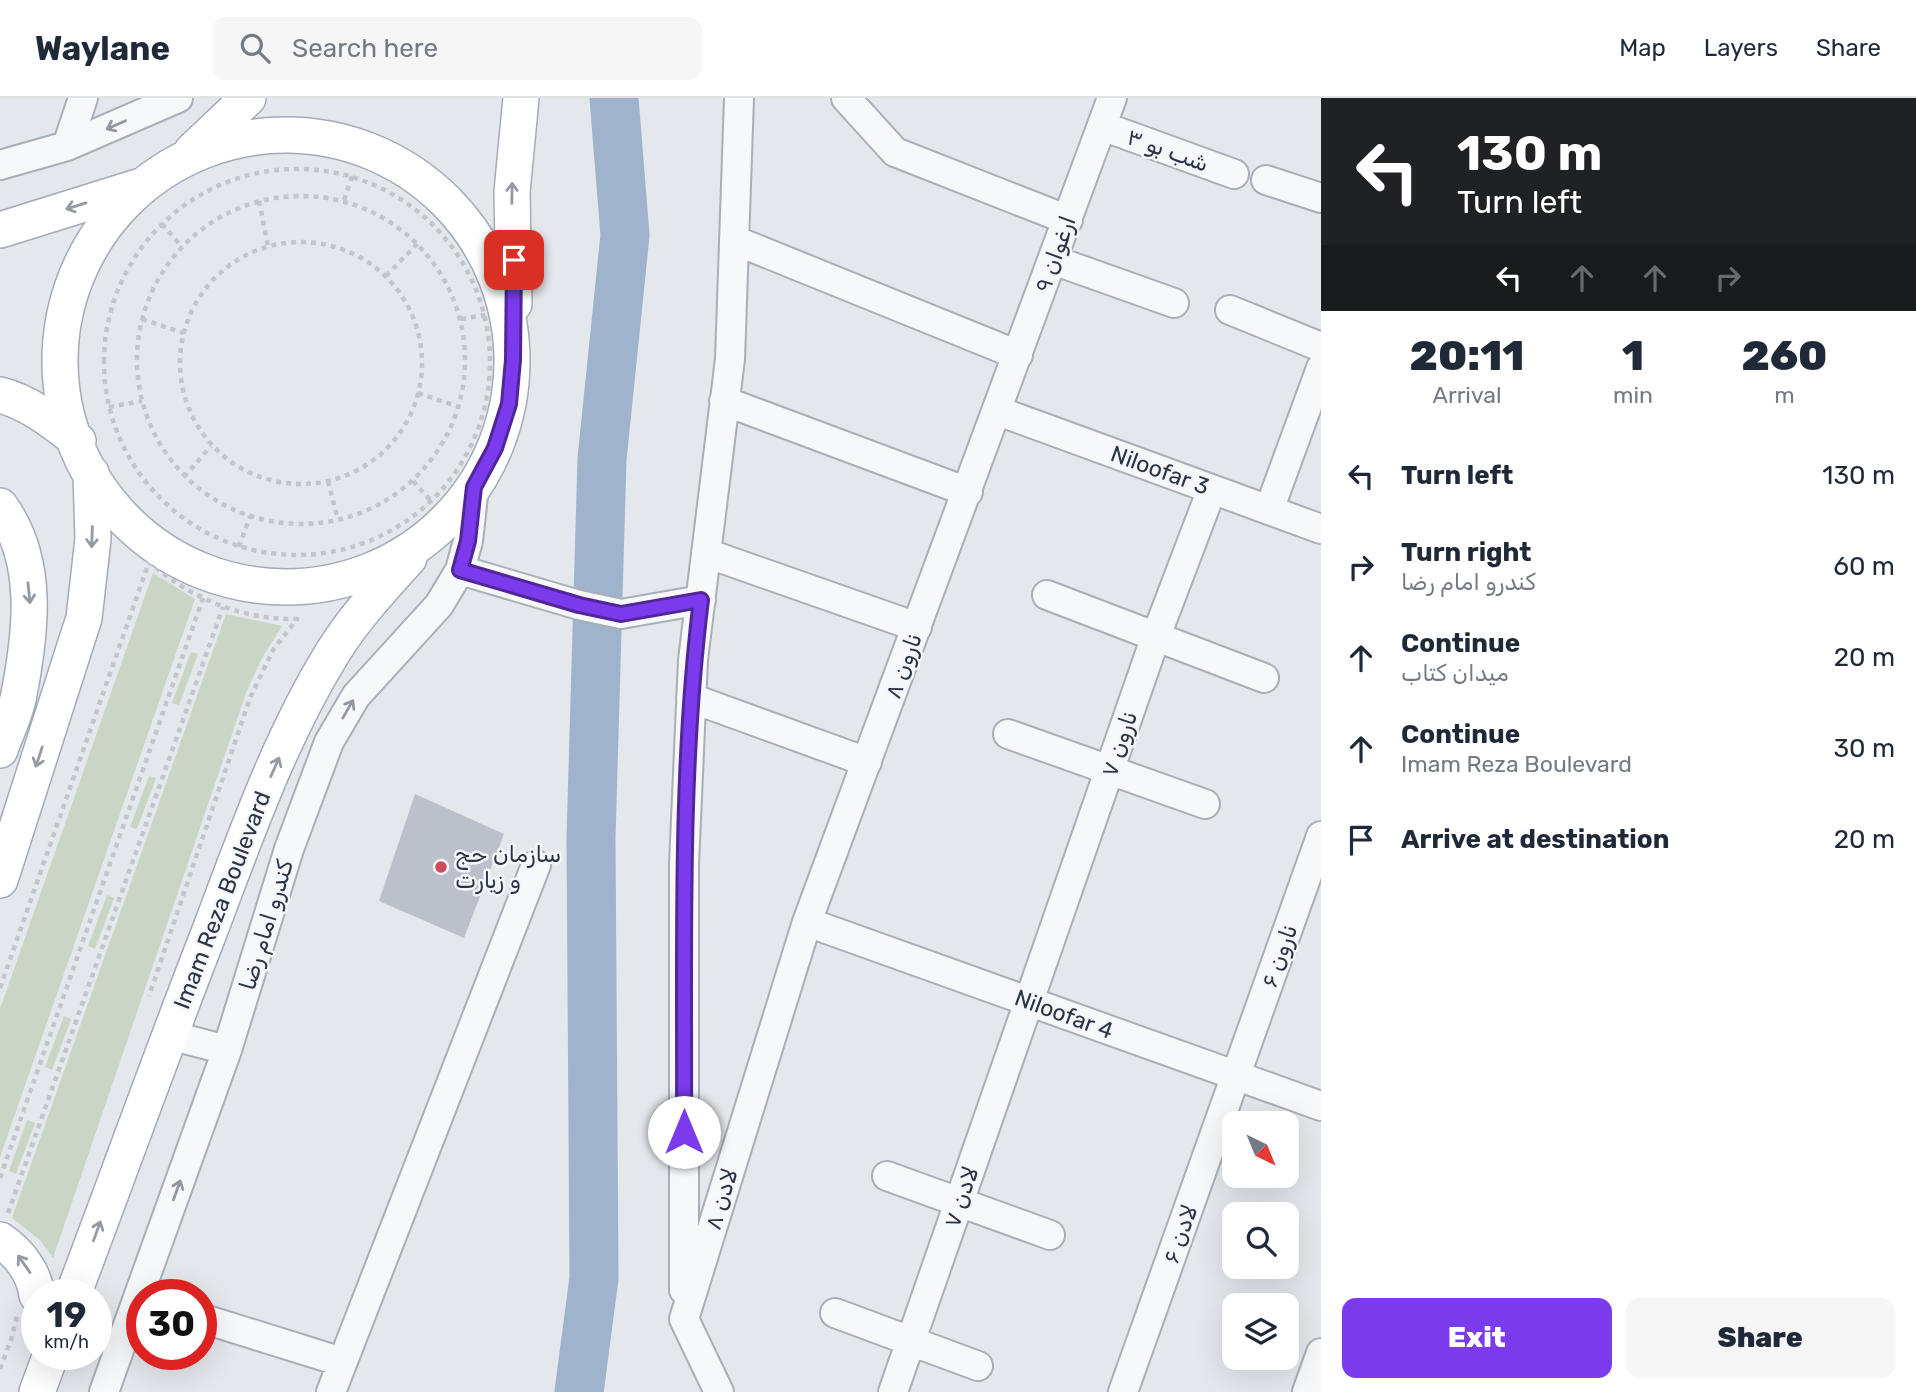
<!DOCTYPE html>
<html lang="en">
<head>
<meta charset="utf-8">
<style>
	:root { --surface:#fff; --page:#f6f6f7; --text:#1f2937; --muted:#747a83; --line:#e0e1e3; --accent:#7c3aed }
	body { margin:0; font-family:Rubik,"Noto Sans Arabic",sans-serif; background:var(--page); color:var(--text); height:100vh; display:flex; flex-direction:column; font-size:26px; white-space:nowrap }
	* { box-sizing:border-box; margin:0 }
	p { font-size:23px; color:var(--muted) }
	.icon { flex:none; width:38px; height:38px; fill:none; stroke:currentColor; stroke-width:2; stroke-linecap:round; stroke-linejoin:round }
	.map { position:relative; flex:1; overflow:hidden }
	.drawer { display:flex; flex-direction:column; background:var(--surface); width:595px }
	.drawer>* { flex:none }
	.top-card { background:#202124; color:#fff; overflow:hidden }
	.needle { width:46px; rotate:137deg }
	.controls { position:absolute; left:1222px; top:1013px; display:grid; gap:14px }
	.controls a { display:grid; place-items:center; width:77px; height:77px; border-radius:14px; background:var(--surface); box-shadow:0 7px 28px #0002; font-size:35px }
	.speed { position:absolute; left:21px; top:1181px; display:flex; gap:14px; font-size:35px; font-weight:700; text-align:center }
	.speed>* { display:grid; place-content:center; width:91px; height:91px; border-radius:50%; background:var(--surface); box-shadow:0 7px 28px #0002; line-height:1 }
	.speed small { font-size:18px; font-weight:400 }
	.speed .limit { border:10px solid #d22; background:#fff; color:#111 }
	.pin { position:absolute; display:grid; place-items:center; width:60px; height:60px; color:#fff; margin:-30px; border-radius:14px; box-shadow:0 4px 10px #0006 }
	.me { position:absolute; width:77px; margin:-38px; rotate:0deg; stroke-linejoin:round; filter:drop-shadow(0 0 5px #0008) }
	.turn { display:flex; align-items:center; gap:24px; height:147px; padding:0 21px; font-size:32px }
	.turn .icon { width:91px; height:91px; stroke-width:2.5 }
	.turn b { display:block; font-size:49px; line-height:60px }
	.lanes { display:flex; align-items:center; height:66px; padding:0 21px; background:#0003; justify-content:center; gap:35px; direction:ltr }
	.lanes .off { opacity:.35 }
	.eta { display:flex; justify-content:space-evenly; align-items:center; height:119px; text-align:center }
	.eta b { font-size:42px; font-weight:800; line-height:49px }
	.button { display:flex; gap:14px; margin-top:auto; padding:14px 21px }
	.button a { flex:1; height:80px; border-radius:14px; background:var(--accent); color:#fff; font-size:28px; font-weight:800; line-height:80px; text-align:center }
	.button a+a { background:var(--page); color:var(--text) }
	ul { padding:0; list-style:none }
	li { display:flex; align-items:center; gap:21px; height:91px; padding:0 21px }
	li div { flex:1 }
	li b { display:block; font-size:26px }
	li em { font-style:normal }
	header { display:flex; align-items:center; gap:42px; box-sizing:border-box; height:98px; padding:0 35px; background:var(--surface); border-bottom:2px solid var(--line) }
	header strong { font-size:33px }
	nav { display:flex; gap:38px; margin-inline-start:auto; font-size:24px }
	.search { width:490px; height:63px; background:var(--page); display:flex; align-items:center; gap:18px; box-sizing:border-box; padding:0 24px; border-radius:14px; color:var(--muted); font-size:26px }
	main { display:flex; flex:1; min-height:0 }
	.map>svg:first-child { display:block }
</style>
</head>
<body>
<header>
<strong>Waylane</strong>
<div class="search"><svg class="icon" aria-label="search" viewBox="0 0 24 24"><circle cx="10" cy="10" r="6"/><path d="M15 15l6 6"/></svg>Search here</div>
<nav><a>Map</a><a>Layers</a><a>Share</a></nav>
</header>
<main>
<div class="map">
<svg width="1321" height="1294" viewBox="0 0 1321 1294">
	<rect width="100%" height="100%" fill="#e4e7ec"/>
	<path fill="#c9d6c5" d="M153 475 195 501 0 1059V911Z
		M226 516 282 528 261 562 246 595 53 1160 40 1142 12 1120Z
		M191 554 198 556 179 607 172 605Z
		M149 678 156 680 137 731 130 729Z
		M107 797 114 800 95 851 88 848Z
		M64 918 71 921 52 972 45 969Z
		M27 1022 35 1025 16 1076 9 1073Z"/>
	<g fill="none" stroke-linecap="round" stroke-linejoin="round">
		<path stroke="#9fb4cc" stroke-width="49" d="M579 1294 594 1180 591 740 602 361 625 137 614 0"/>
	</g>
	<path fill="#bbc0ca" d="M415 696 504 736 464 840 379 803Z"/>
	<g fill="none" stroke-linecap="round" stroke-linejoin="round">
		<g stroke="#a9aeb7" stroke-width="32">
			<path id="minor" d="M846 0 895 54 1068 122
				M1102 28 1234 76
				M67 48 83 0
				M0 67 67 48 178 0
				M1266 82 1321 100
				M734 142 1018 257
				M1053 162 1174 205
				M1230 212 1321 249
				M724 303 968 394
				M998 313 1321 431
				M1269 412 1321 270
				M706 455 917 529
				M460 472 579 507 621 516 701 502
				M1047 497 1264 580
				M691 600 867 664
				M1008 636 1205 706
				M807 824 1321 1008
				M169 937 227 952
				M887 1078 1050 1137
				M684 1192V767L693 562 730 261 739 0
				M835 1215 978 1268
				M201 1220 342 1264
				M104 1294 227 952 289 751 329 644 356 598 439 507 460 472 468 443 474 389
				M331 1294 536 767
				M719 1294 684 1221 807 824 1112 0
				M893 1294 1156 538 1212 391
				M1123 1294 1321 738
				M1307 1294 1321 1255"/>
		</g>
		<g stroke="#a3abb8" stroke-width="38">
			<path id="major" d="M60 263a226 226 0 1 1 452 0a226 226 0 1 1-452 0Z
				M192 53 248 0
				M0 132 138 89
				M514 206 512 94 521 0
				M0 297C29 304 55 325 78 343
				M0 408C40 462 31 534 19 596 16 615 6 634 0 652
				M0 782 84 520 93 441 91 375
				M0 1142C19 1155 34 1174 37 1197
				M73 1197C118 1078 161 958 207 840 244 743 278 643 333 554 354 520 382 490 409 460
				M37 1294 51 1256"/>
		</g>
		<path stroke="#c2c5cb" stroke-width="4.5" stroke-dasharray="5 5" stroke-linecap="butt" d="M104 264a193 193 0 1 1 386 0a193 193 0 1 1-386 0Z
			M137 262a164 164 0 1 1 328 0a164 164 0 1 1-328 0Z
			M344 102 352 78
			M259 103 268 148
			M162 126 182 149
			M180 265a121 121 0 1 1 242 0a121 121 0 1 1-242 0Z
			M386 178 418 145
			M142 221 183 235
			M461 221 485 217
			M418 295 459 309
			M109 309 142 303
			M184 379 211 348
			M328 383 338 422
			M413 383 431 403
			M239 449 250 418
			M0 890 149 464C190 500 242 522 297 521L273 552 250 600 149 898
			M0 1080 203 500
			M8 1115 223 509
			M0 1271 12 1239 17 1218"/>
		<use href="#minor" stroke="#f7f8fa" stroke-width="28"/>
		<use href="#major" stroke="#fff" stroke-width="35"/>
	</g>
	<defs><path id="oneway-shaft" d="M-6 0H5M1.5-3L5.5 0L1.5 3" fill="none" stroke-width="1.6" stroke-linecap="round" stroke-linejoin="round" transform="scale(1.75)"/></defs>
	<g stroke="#9196a0">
		<use href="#oneway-shaft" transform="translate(116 27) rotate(156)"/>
		<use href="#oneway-shaft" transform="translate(348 611) rotate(-60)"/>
		<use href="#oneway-shaft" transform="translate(177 1092) rotate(-70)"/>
	</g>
	<g stroke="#959aa2">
		<use href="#oneway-shaft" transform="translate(512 95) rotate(-89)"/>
		<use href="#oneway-shaft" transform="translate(76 108) rotate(163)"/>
		<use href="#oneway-shaft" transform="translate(92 439) rotate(92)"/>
		<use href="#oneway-shaft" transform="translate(29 495) rotate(84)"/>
		<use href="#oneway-shaft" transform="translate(39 659) rotate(108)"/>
		<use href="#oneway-shaft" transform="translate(275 669) rotate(-66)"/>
		<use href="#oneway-shaft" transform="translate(97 1133) rotate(-70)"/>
		<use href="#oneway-shaft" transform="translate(24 1166) rotate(-125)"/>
	</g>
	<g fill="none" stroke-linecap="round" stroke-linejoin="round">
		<g stroke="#51269a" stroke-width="18">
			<path id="route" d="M514 162 513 262 509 306 495 350 474 389 468 443 460 472 579 507 621 516 701 502C679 678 685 857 684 1034"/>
		</g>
		<use href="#route" stroke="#7c3aed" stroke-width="12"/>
	</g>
	<circle fill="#d1495b" stroke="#f4f6f9" stroke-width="2.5" cx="441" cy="769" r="7"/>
	<g text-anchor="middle" stroke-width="5" stroke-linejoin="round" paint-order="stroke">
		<g font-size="23" fill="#2b3445" stroke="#f4f6f9">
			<text transform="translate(1168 52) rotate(20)" y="8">شب بو ۳</text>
			<text transform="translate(1055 156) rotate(-70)" y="8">ارغوان ۹</text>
			<text transform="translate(1160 372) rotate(20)" y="8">Niloofar 3</text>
			<text transform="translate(903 568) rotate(-70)" y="8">نارون ۸</text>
			<text transform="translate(1119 646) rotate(-71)" y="8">نارون ۷</text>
			<text transform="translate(222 802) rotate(-69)" y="8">Imam Reza Boulevard</text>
			<text transform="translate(266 827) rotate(-73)" y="8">کندرو امام رضا</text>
			<text transform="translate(1279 858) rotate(-70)" y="8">نارون ۶</text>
			<text transform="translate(1064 916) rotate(20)" y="8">Niloofar 4</text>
			<text transform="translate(961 1099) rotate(-71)" y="8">لادن ۷</text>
			<text transform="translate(721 1101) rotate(-73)" y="8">لادن ۸</text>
			<text transform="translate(1180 1136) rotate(-70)" y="8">لادن ۶</text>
		</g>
		<g font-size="23" fill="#2b3445" stroke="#f4f6f9" text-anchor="start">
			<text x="455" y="764">سازمان حج<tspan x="455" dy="26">و زیارت</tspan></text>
		</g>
	</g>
</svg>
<div class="controls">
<a><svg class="needle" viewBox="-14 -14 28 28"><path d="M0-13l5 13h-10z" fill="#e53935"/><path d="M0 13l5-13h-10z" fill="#747a83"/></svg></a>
<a><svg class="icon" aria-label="search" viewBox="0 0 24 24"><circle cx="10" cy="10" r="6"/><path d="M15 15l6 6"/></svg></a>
<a><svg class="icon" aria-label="layers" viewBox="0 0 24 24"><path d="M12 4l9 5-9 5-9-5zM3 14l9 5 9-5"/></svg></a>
</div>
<div class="speed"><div>19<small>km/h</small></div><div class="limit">30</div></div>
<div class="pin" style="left:514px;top:162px;background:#d93025"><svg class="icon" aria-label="arrive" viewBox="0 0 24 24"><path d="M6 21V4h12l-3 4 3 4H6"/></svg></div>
<svg class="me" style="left:684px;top:1034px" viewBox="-20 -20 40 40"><circle r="19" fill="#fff"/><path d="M0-13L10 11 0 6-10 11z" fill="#7c3aed"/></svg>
</div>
<section class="drawer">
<div class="top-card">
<div class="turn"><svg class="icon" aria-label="left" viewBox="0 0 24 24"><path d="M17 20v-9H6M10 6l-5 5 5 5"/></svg><div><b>130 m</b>Turn left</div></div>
<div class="lanes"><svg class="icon" aria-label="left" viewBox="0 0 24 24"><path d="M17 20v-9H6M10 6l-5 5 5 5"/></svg><svg class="icon off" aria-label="ahead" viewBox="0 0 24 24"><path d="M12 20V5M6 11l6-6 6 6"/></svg><svg class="icon off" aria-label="ahead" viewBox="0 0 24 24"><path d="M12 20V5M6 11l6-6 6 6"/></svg><svg class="icon off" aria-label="right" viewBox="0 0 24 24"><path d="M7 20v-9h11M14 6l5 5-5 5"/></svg></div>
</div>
<div class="eta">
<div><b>20:11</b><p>Arrival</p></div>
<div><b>1</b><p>min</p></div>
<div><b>260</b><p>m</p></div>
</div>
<ul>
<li><svg class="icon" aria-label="left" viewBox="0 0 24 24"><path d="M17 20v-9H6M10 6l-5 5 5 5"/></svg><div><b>Turn left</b></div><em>130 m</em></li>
<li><svg class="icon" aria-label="right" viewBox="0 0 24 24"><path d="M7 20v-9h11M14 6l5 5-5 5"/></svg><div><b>Turn right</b><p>کندرو امام رضا</p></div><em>60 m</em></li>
<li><svg class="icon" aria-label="ahead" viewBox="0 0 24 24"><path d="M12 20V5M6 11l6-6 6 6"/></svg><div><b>Continue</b><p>میدان کتاب</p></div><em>20 m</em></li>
<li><svg class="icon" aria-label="ahead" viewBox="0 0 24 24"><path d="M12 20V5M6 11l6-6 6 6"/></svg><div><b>Continue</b><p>Imam Reza Boulevard</p></div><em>30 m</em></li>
<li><svg class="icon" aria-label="arrive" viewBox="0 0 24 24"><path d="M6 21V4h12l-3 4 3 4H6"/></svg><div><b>Arrive at destination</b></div><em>20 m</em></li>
</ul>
<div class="button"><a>Exit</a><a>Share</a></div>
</section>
</main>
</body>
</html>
